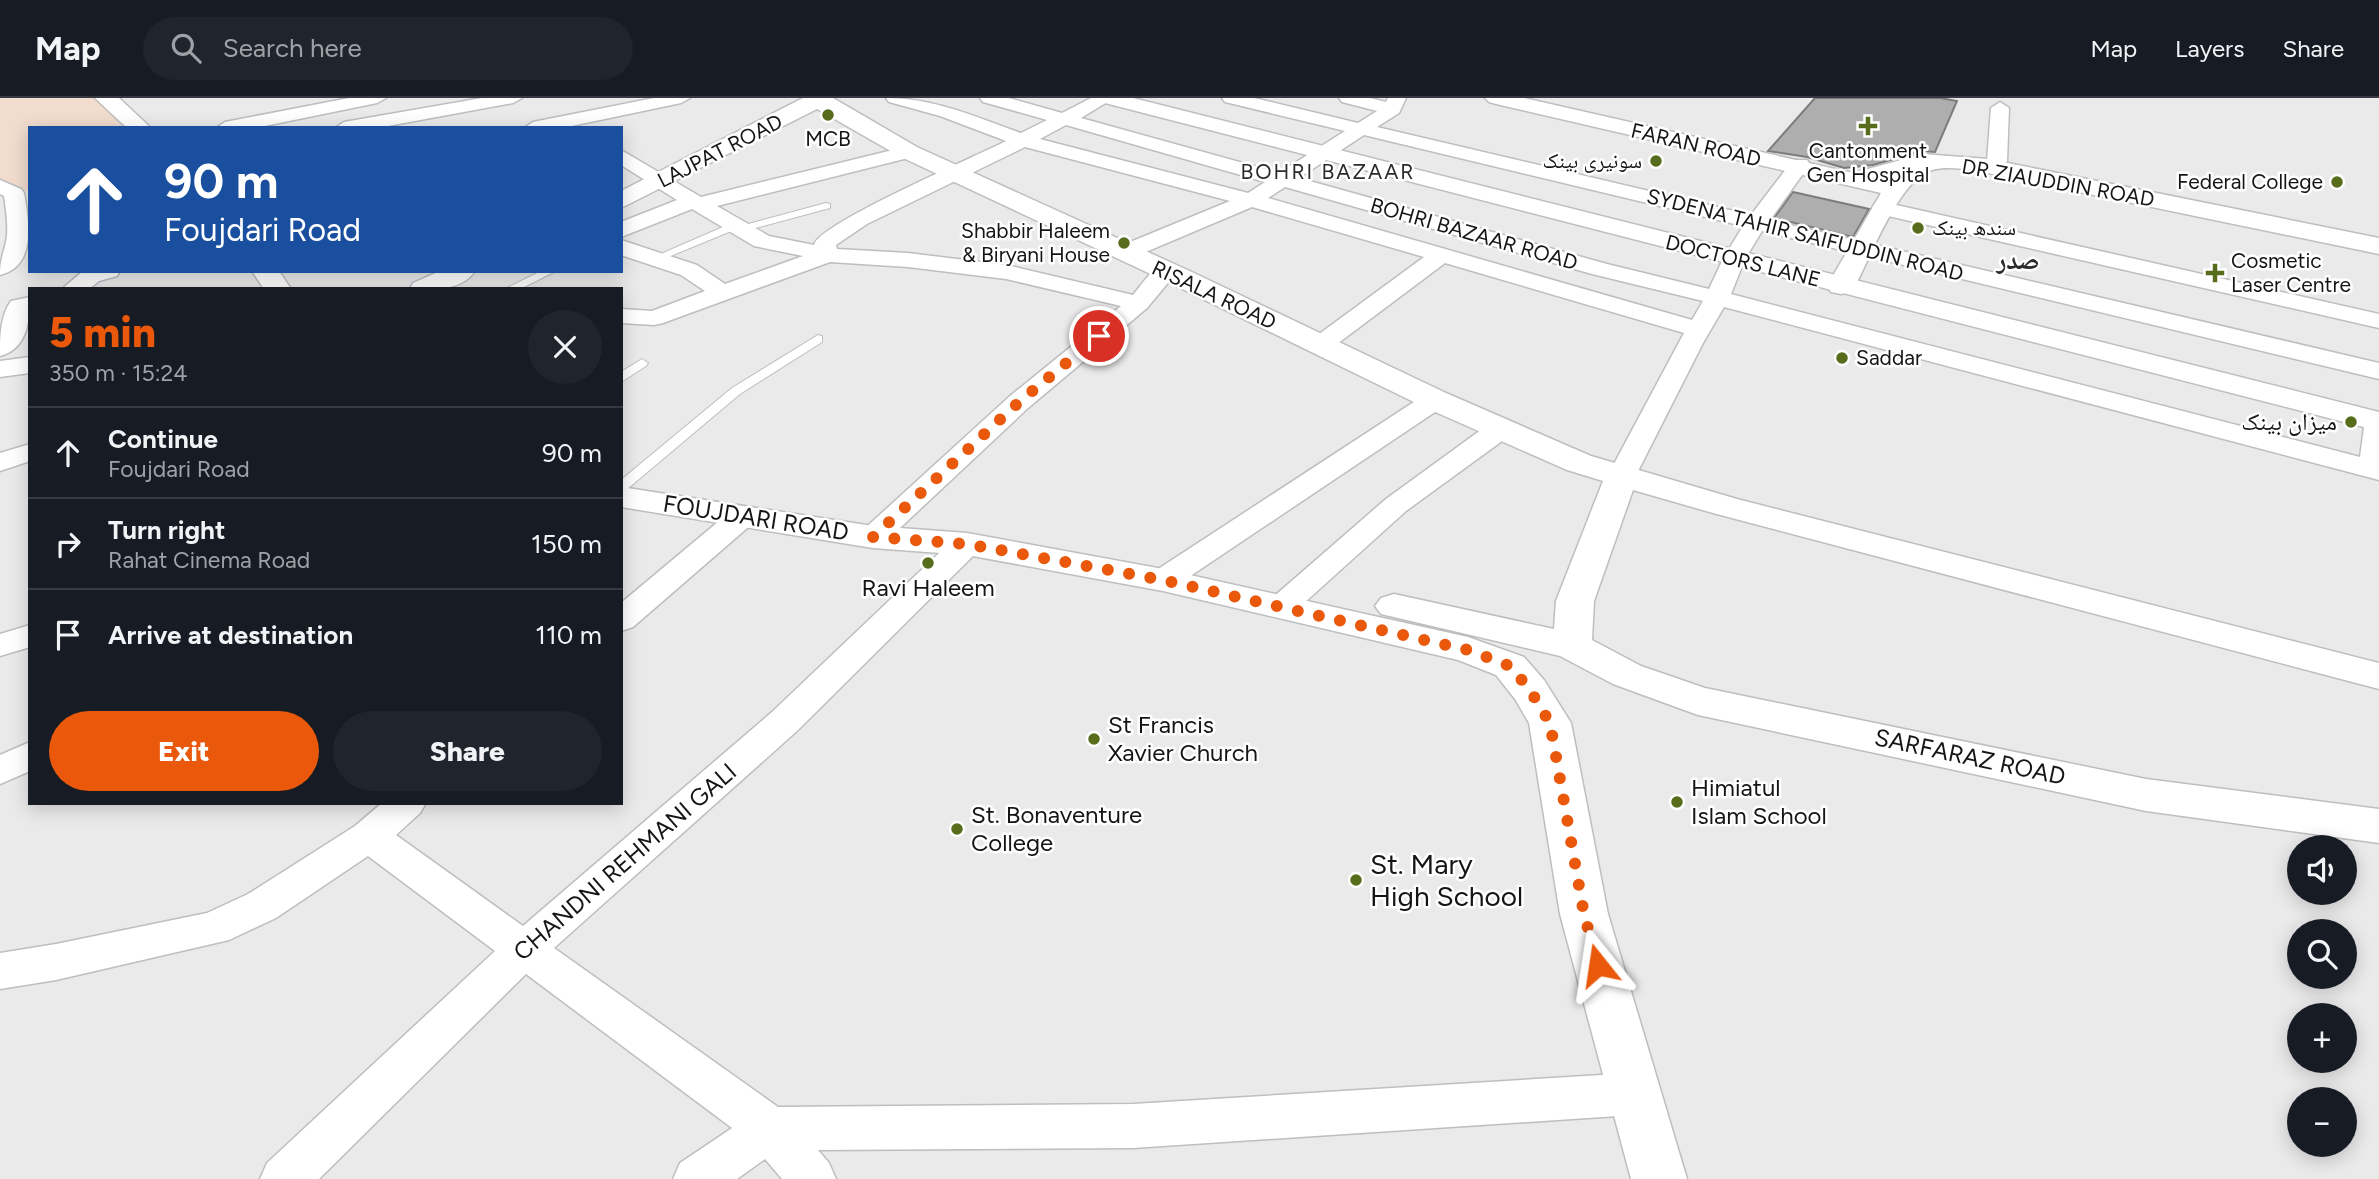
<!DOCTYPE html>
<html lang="en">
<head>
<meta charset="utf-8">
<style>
	:root { --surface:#171b24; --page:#20242c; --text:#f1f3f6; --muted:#9ea1a6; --line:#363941; --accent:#ea580c }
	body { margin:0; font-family:Figtree,"Noto Naskh Arabic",sans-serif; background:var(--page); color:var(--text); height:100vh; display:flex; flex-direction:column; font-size:26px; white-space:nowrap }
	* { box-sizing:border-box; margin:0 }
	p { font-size:23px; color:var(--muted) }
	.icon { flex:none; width:38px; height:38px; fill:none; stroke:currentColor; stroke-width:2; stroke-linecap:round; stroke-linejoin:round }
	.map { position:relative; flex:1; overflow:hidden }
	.drawer { position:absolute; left:28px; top:189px; width:595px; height:518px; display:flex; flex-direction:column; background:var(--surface); border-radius:0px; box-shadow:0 4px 18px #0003 }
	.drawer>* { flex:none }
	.hud { position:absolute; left:28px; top:28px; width:595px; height:147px; border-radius:0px; box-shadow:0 4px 18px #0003; background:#1a4fa0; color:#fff; overflow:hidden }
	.buttons { position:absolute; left:2287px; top:737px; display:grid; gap:14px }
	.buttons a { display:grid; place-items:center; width:70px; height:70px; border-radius:50%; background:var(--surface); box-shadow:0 4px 18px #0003; font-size:35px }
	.pin { position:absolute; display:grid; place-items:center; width:60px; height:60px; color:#fff; margin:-30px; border:4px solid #fff; border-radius:50%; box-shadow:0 2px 7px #0007 }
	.me { position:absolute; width:77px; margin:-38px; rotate:345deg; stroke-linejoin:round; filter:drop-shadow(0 0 5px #0008) }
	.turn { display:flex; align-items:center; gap:24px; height:147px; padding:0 21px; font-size:32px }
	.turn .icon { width:91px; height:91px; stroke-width:2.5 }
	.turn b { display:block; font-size:49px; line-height:60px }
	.round { display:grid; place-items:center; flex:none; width:74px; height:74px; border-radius:37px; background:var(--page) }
	.head { display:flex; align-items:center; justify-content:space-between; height:119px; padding:0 21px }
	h1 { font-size:42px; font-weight:800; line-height:52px; color:var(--accent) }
	.action { display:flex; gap:14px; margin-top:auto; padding:14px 21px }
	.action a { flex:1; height:80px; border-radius:42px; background:var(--accent); color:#fff; font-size:28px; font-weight:800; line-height:80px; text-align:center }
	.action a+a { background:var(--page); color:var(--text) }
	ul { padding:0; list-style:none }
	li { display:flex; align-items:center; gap:21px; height:91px; padding:0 21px; border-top:2px solid var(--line) }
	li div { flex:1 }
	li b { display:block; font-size:26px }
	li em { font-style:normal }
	header { display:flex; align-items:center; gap:42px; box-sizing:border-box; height:98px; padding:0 35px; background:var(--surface); border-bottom:2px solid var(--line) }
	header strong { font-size:33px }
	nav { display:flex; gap:38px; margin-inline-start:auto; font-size:24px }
	.search { width:490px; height:63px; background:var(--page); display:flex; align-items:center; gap:18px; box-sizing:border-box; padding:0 24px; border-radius:38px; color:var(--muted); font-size:26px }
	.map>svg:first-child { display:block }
</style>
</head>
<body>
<header>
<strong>Map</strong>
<div class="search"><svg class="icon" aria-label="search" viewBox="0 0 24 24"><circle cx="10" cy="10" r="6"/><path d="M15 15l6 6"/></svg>Search here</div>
<nav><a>Map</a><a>Layers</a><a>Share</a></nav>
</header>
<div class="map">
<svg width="2379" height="1081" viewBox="0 0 2379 1081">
	<rect width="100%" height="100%" fill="#eaeaeb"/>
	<path fill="#f1dcce" d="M0 0H106L140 30H30V92L14 95 0 88Z"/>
	<path fill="#afaeaf" stroke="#7c7c7c" stroke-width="2" d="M1815 0H1940L1957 3 1935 54 1922 53 1873 67 1844 70 1807 59 1768 53Z
		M1793 94 1869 111 1853 139 1774 120Z"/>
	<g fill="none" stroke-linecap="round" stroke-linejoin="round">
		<g stroke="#bdbebf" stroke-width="2">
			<path id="service" d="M826 105 830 106V110L741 134 736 131 656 164 647 162 732 125H740L741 128Z
				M541 173H556L520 191H505Z
				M818 237 822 238V244L740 296 626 392 621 393V382L732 290Z
				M642 261 648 265 646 268 621 284V274Z"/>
		</g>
		<g stroke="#bdbebf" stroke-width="3">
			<path id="minor" d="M349 0H386L377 5 255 30H216L225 24Z
				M482 0H522L513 5 377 30H335L344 24Z
				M654 0H690L681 5 562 30H524L533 24Z
				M886 0C934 0 976 19 1021 35L1047 22 983 4 980 0H1009L1062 15 1091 0H1114L1081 20 1279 75 1345 33 1225 4 1222 0H1254L1358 25 1377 13 1342 4 1339 0H1370L1386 4 1388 0H1406L1399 15 1377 29 1751 117 1793 62H1807L1810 66 1770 122 2379 265V281L1762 133 1745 161 1731 196 2360 359 2365 322 2369 316 2379 314V382L1724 209 1703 245 1635 379 1631 385 1621 388 1611 385 1607 379 1684 235 1445 165 1329 252 1320 255 1311 252 1307 247 1311 242 1424 159 1252 109 1134 159H1118L1115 154 1118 149 1230 103 1025 49 867 126 836 147 837 151 908 155 1006 167 1133 197C1145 183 1154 164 1173 169L1177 174 1147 210 1028 310 884 445 873 448 862 445 858 439 862 433 1010 298 1121 208 1006 181 908 169 830 164 663 225 654 227 621 225V211L652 213 705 193 681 177 621 157V142L697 167 725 186 803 158 754 148 692 111 621 139V124L677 102 621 67V52L701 99 909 48 916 50 919 54 916 58 717 108 769 138 814 147C818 126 977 58 1006 43L940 18 889 4ZM1066 27 1265 84 1248 95 1040 41ZM1364 37 1743 128 1723 161 1709 191 1607 166 1299 80ZM1285 89 1592 176 1703 203 1692 222 1268 100Z
				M2000 4 2009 10 2007 63 2004 67H1990L1987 63 1991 10Z
				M0 82 21 91 24 95C29 123 37 168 0 177 0 159 5 153 7 138 8 125 6 111 4 98L0 96Z
				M1883 104 2379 216V230L1875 115 1872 110 1875 105Z
				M83 173H120L117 178 99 183 89 191H62Z
				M30 199C30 223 27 251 0 258 0 240 0 218 11 203Z
				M30 259V275L0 279V263Z
				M1435 294 1444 296 1448 302 1444 308 1174 489 1163 492 1152 489 1147 482 1152 475 1426 296Z
				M1499 324 1509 326 1513 332 1509 338 1406 413 1293 515 1282 518 1271 515 1266 508 1271 501 1386 401 1489 326Z
				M30 346V363L0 373V355Z
				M742 410 753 413 757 419 753 425 633 529 621 533V505L731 413Z
				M967 437 978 439 982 446 978 453 798 632 554 850 778 1009 1133 1006 1633 975 1649 981 1656 996 1649 1011 1633 1017 1133 1050 818 1052 829 1065 836 1081H782L765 1061 737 1081H673L680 1065 732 1030 526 876 319 1081H260L267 1065 495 853 368 758 276 820 229 842 56 882 0 891V855L56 846 207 815 248 796 355 728 382 705H426L420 715 396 737 523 828 772 614 956 439Z
				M30 527V549L0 558V536Z
				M30 644V673L0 686V657Z"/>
		</g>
		<g stroke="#bdbebf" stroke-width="3">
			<path id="tertiary" d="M95 0H119L151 30H127Z
				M803 0H833L917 49 1194 175 1446 295 1591 358 1737 401 2379 565V591L1713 415 1633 392 1594 503 1592 542 1641 568 1705 590 2146 681 2379 711V745L2146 713 1698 617 1613 586 1560 558 1381 516 1375 508 1381 500 1394 496 1554 531 1556 503 1603 383 1567 372 1424 309 1174 187 901 59 817 11 621 110V93Z
				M1097 0H1133L2379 314V333L1101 4Z
				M252 173H279L291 191H264Z
				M440 173H475C461 194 431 191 410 191L413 185Z
				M621 389 873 428 967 435 1163 471 1468 539 1524 559 1544 582 1571 625 1608 816 1687 1081H1631L1560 816 1529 625 1515 601 1496 577 1458 562 1163 493 967 457 873 450 621 409Z"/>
		</g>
		<g stroke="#bdbebf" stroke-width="3">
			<path id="secondary" d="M1485 0H1524L1853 75 1923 56 1988 61 2379 140V156L1997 77C1977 73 1952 67 1932 72 1900 80 1870 160 1855 188L1851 194 1841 196 1831 194 1827 188 1881 95 1496 6 1489 4Z"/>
		</g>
		<use href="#service" fill="#fff" fill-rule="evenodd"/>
		<use href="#minor" fill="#fff" fill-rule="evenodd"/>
		<use href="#tertiary" fill="#fff" fill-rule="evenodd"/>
		<use href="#secondary" fill="#fff" fill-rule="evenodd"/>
	</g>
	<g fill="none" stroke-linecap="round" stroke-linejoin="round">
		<path stroke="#ea580c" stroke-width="12" stroke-dasharray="0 21.6" d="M1099 238 1019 304 873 439 967 446 1163 482 1468 552 1510 568 1530 592 1550 625 1584 816 1598 867"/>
	</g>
	<g fill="#586d1b" stroke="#fff" stroke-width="2.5">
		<circle cx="828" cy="17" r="7"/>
		<path d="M1864.5 17.5h7v7h7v7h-7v7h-7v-7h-7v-7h7z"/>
		<circle cx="1656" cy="63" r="7"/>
		<circle cx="2337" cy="84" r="7"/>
		<circle cx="1918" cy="130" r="7"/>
		<circle cx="1124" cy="145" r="7"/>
		<path d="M2211.5 164.5h7v7h7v7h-7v7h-7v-7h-7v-7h7z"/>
		<circle cx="1842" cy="260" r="7"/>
		<circle cx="2351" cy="324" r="7"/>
		<circle cx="928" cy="465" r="7"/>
		<circle cx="1094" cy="641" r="7"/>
		<circle cx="1677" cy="704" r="7"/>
		<circle cx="957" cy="731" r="7"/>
		<circle cx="1356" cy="782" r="7"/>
	</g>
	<g text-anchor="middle" stroke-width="5" stroke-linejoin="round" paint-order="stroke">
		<g font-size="21" fill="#151515" stroke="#fff" text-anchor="end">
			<text x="828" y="48" text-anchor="middle">MCB</text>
			<text x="1868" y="60" text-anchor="middle">Cantonment<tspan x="1868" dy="24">Gen Hospital</tspan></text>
			<text x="1642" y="70">سونیری بینک</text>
			<text x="2323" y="91">Federal College</text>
			<text x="1932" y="137" text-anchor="start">سندھ بینک</text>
			<text x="1110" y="140">Shabbir Haleem<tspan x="1110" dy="24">&amp; Biryani House</tspan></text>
			<text x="2231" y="170" text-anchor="start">Cosmetic<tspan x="2231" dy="24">Laser Centre</tspan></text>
			<text x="1856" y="267" text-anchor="start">Saddar</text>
		</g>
		<g font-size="21" fill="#151515" stroke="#fff">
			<text transform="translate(1696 47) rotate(13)" y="7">FARAN ROAD</text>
			<text transform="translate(720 53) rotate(-27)" y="7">LAJPAT ROAD</text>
			<text transform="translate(2058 85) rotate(10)" y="7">DR ZIAUDDIN ROAD</text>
			<text transform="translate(1474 136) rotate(16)" y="7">BOHRI BAZAAR ROAD</text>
			<text transform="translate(1805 137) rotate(14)" y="7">SYDENA TAHIR SAIFUDDIN ROAD</text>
			<text transform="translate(1743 163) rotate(14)" y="7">DOCTORS LANE</text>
			<text transform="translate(1214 197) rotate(25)" y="7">RISALA ROAD</text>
		</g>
		<g font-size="21" letter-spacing="2" fill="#2b2b2c" stroke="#fff">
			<text x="1328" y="81">BOHRI BAZAAR</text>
		</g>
		<g font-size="24" fill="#151515" stroke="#fff" text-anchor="start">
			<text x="2337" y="332" text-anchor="end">میزان بینک</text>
			<text x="928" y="498" text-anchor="middle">Ravi Haleem</text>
			<text x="1108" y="635">St Francis<tspan x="1108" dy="28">Xavier Church</tspan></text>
			<text x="1691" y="698">Himiatul<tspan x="1691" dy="28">Islam School</tspan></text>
			<text x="971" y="725">St. Bonaventure<tspan x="971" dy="28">College</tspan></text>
		</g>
		<g font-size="24" fill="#151515" stroke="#fff">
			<text transform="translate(756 420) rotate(9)" y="8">FOUJDARI ROAD</text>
			<text transform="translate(1970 659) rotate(12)" y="8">SARFARAZ ROAD</text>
			<text transform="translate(625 764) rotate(-41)" y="8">CHANDNI REHMANI GALI</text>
		</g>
		<g font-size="26" font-weight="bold" fill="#2b2b2c" stroke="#fff">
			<text x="2018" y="171">صدر</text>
		</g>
		<g font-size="28" fill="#151515" stroke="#fff" text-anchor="start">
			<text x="1370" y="776">St. Mary<tspan x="1370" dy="32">High School</tspan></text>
		</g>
	</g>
</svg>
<div class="buttons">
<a><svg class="icon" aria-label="sound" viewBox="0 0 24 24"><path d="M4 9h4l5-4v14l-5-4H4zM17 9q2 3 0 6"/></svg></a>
<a><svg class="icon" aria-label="search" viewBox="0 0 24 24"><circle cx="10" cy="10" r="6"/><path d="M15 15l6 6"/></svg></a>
<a>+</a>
<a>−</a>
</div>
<div class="pin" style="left:1099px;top:238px;background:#d93025"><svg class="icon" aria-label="arrive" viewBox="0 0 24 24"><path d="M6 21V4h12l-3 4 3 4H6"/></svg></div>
<svg class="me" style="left:1598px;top:867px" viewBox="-20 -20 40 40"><path d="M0-17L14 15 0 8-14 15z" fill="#ea580c" stroke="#fff" stroke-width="4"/></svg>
<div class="hud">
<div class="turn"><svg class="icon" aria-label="ahead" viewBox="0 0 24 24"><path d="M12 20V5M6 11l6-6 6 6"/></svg><div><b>90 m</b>Foujdari Road</div></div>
</div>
<section class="drawer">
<div class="head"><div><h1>5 min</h1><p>350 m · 15:24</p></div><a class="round"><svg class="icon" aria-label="close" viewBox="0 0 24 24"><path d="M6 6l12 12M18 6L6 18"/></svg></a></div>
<ul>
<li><svg class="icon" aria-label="ahead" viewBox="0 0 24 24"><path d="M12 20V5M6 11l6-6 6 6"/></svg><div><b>Continue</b><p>Foujdari Road</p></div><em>90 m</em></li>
<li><svg class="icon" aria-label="right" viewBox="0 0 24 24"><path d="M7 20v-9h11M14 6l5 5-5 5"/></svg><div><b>Turn right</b><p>Rahat Cinema Road</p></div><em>150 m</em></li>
<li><svg class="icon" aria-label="arrive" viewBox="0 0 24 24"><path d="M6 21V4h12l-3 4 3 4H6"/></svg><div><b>Arrive at destination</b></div><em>110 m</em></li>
</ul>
<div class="action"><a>Exit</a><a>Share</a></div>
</section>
</div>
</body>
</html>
